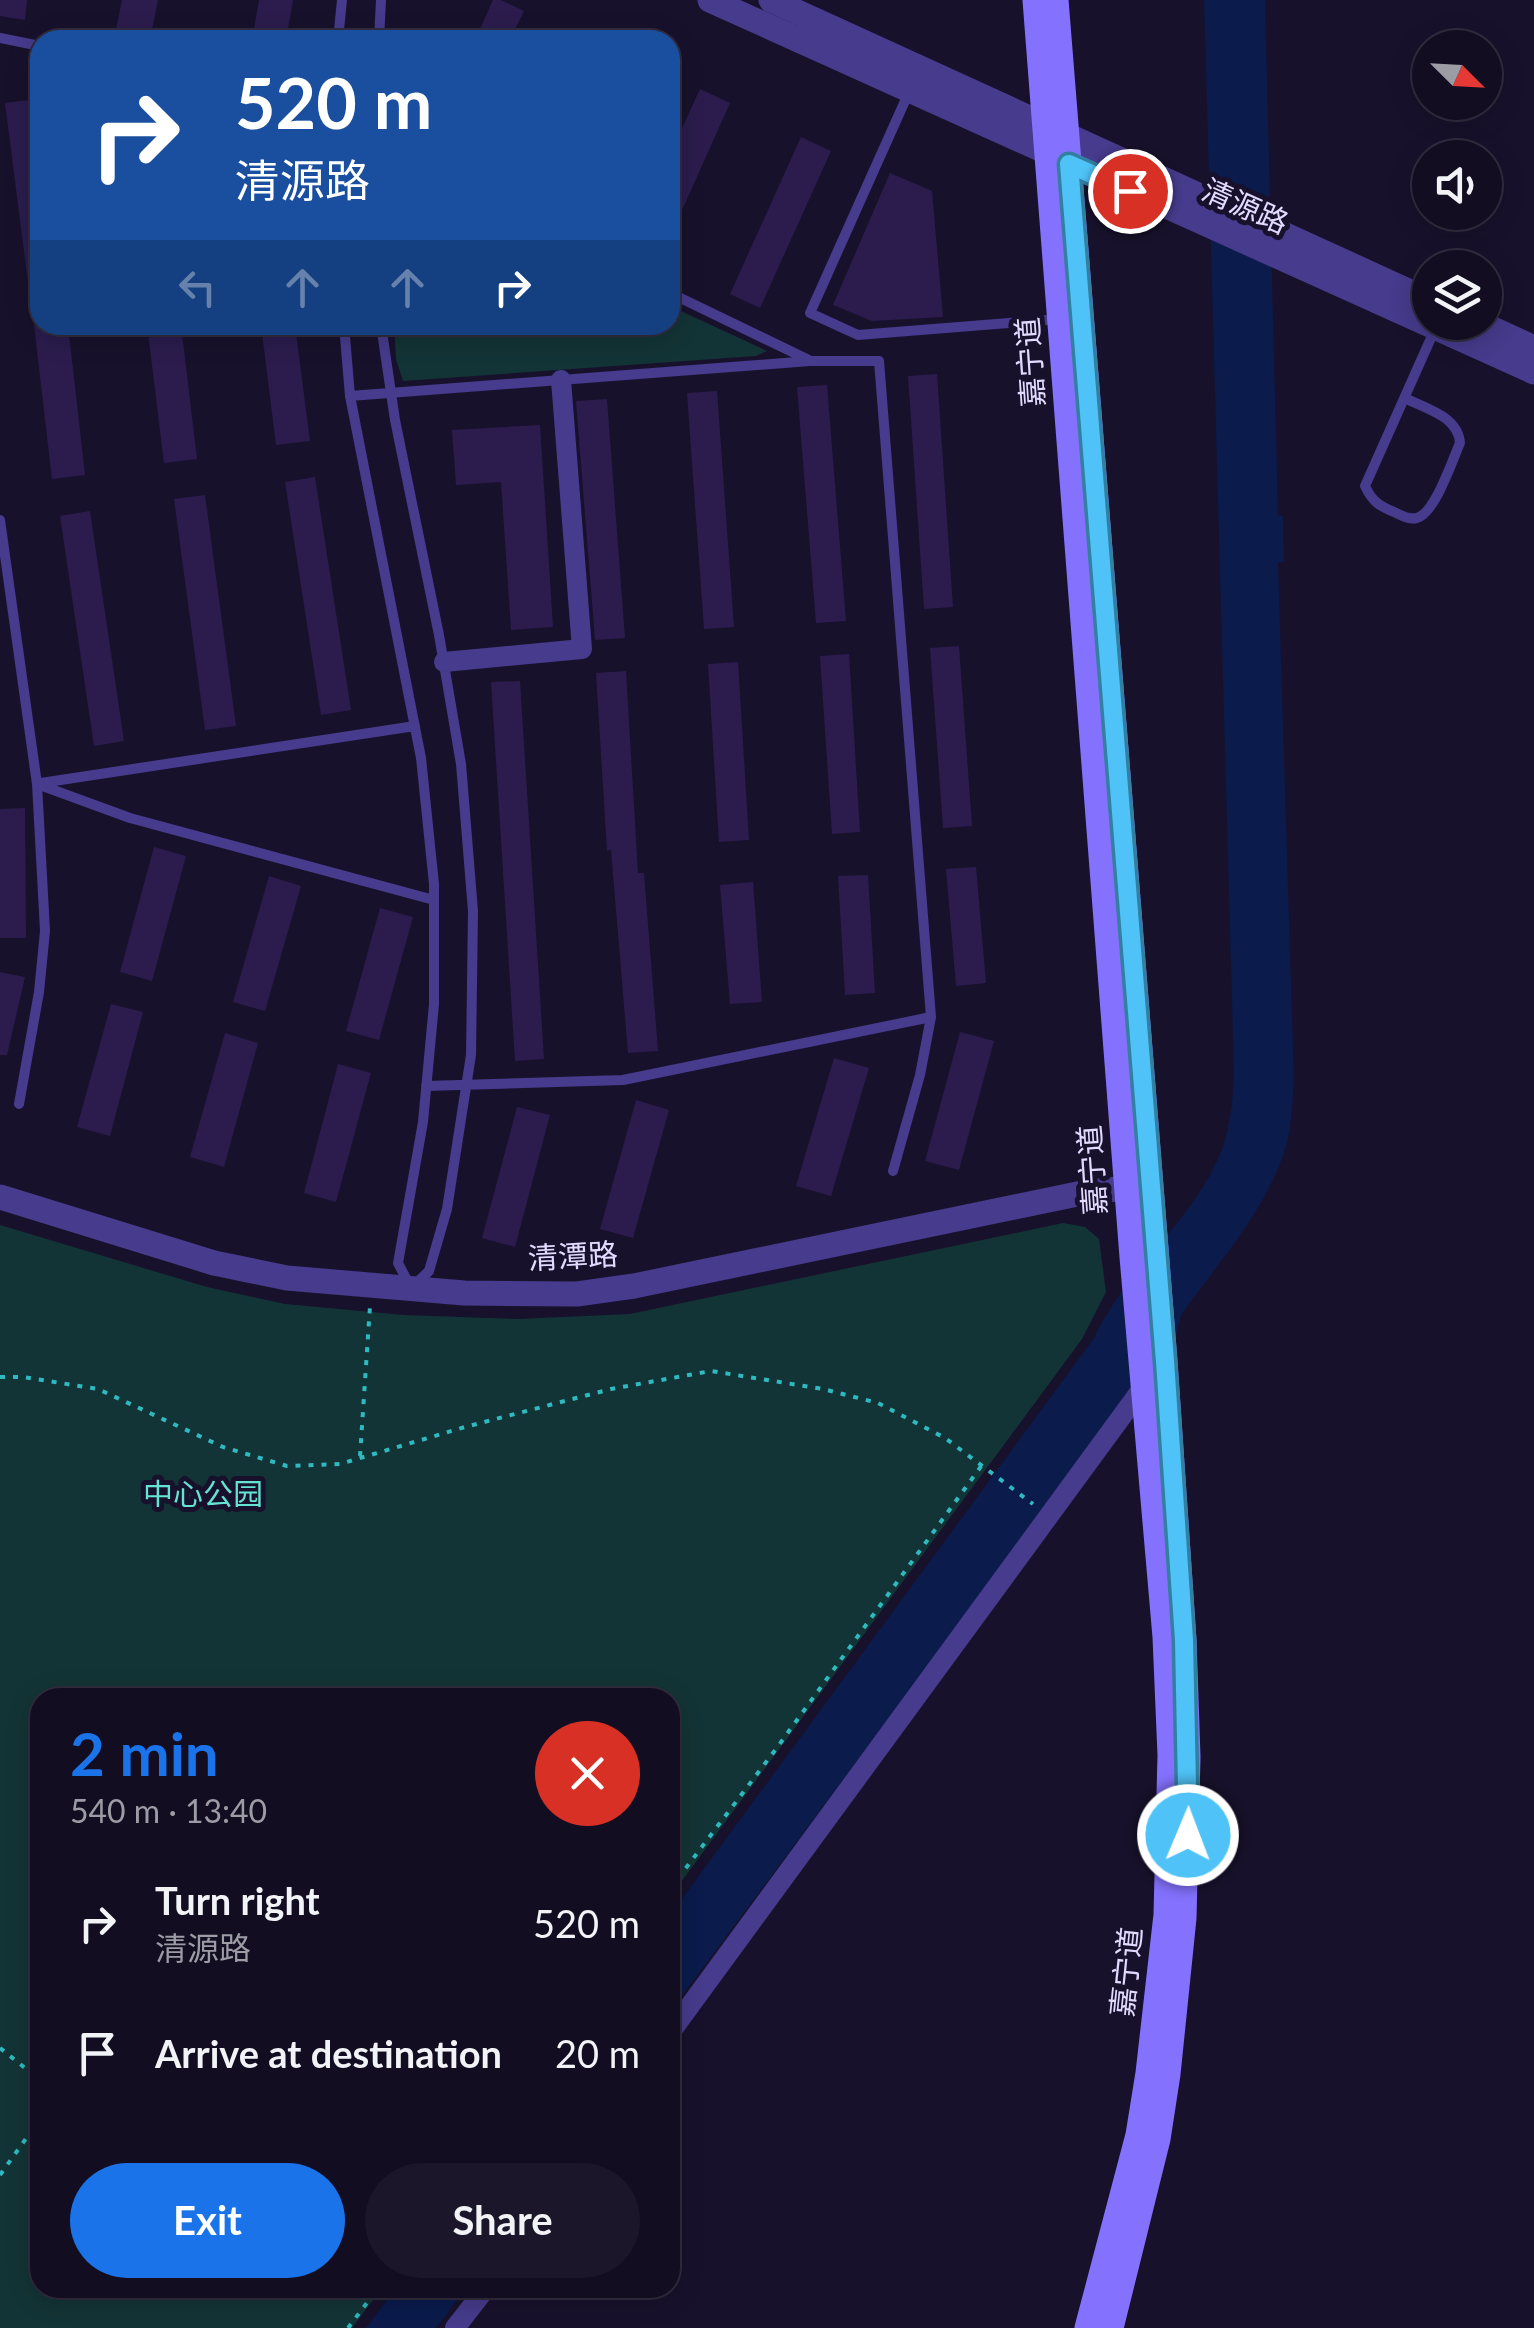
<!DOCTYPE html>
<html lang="en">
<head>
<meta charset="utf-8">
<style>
	:root { --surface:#120d21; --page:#1b162a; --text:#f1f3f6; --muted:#9c9ca5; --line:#312d3f; --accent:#1a73e8 }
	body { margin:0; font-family:Lato,"Noto Sans SC",sans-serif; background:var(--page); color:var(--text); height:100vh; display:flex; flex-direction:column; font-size:38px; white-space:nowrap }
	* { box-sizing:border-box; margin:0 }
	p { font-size:32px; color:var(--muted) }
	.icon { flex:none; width:55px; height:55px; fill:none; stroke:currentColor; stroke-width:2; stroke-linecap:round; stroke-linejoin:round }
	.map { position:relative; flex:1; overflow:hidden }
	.side { position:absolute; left:30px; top:1688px; width:650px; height:610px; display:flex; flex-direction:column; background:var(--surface); border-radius:30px; box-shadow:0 5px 25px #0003,0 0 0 2px var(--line) }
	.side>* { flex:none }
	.hud { position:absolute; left:30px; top:30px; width:650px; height:305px; border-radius:30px; box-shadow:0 5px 25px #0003,0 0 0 2px var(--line); background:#1a4fa0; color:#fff; overflow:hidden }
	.needle { width:65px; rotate:114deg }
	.buttons { position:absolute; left:1412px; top:30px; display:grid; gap:20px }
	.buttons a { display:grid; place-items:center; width:90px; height:90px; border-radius:50%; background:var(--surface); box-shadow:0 5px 25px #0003,0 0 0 2px var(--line); font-size:50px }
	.pin { position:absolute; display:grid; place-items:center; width:85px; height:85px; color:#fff; margin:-42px; border:5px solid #fff; border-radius:50%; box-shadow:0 2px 10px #0007 }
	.me { position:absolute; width:110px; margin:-55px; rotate:1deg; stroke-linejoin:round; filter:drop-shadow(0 0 8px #0008) }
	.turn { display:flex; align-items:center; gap:35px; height:210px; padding:0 40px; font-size:45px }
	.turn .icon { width:130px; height:130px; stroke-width:2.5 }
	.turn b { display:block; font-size:70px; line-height:85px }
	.lanes { display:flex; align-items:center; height:95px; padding:0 40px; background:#0003; justify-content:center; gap:50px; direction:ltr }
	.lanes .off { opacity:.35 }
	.round { display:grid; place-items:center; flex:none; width:105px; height:105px; border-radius:52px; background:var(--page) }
	.summary { display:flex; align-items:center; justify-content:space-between; height:170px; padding:0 40px }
	h1 { font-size:60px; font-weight:700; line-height:75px; color:var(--accent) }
	.action { display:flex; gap:20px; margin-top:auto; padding:20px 40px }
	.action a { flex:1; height:115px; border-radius:60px; background:var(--accent); color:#fff; font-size:40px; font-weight:700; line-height:115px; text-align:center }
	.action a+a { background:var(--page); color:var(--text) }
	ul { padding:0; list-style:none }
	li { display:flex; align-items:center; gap:30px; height:130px; padding:0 40px }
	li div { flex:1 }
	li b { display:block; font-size:38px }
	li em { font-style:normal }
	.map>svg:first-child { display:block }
</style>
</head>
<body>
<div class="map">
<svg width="1534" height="2328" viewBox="0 0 1534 2328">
	<rect width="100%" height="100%" fill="#18112c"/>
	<path fill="#133436" d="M670 306 767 351 756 356 403 381 396 359 394 325H670Z
		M1063 1223 1085 1227 1099 1239 1106 1292 1082 1339 670 1897V1698H40V2288H382L352 2328H0V1225L207 1287 285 1304 404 1315 518 1319 630 1314Z"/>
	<path fill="#0a1b4c" d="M1204 0H1265L1278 515 1283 516 1284 562H1278L1294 1081C1292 1101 1292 1124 1287 1143 1269 1207 1219 1262 1181 1315L1177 1331 670 2012V1915L1094 1338C1126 1268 1200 1216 1224 1143 1231 1120 1233 1097 1234 1073Z
		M396 2288H466L436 2328H366Z"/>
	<path fill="#2b1c4d" d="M0 0H27L25 20 0 16Z
		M122 0H158L150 40H114Z
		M259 0H293L286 40H252Z
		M493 0H501L524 11 510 40H475Z
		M700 89 730 103 670 237V154Z
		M37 99 40 289 29 290 5 103Z
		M801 137 831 151 760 308 730 294Z
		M890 173 932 191 943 317 872 321 833 305Z
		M34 325H68L85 475 52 479Z
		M147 325H181L197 459 164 463Z
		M261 325H295L310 441 276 445Z
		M937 374 953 607 924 609 908 376Z
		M827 385 846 621 816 623 797 387Z
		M717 391 734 627 704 629 687 393Z
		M607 399 625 638 595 640 576 401Z
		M540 425 553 627 511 630 501 482 456 485 452 430Z
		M315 477 351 710 321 715 285 482Z
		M205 495 236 726 205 730 174 499Z
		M90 511 124 741 94 746 60 516Z
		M959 646 972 826 943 828 930 648Z
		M849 654 860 832 832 834 820 656Z
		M738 662 749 840 719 842 708 664Z
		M626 671 638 873H644L658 1051 628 1053 611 850 607 851 596 673Z
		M520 681 544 1059 515 1061 491 682Z
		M25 808 26 938H0V809Z
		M154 847 186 856 152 981 120 972Z
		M976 867 986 983 956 986 946 869Z
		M868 875 875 993 845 995 838 876Z
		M269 876 301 886 265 1011 233 1002Z
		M753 882 762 1002 730 1004 720 885Z
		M380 908 413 917 379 1040 346 1031Z
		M0 972 25 977 7 1055H0Z
		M111 1004 143 1012 110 1136 77 1127Z
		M960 1032 994 1041 959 1170 925 1161Z
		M225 1033 258 1043 224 1167 190 1157Z
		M834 1058 869 1068 831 1196 796 1186Z
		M338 1064 371 1073 336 1202 304 1193Z
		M636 1100 669 1110 633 1238 600 1229Z
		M517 1107 550 1115 515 1247 482 1238Z"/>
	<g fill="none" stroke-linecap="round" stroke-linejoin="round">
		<path stroke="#2ebac0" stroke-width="4" stroke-dasharray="5 8" stroke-linecap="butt" d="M0 1377H23L98 1389 223 1447 287 1466 340 1464 465 1427 611 1389 711 1371 823 1389 878 1403 945 1438 1033 1504
			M360 1456 370 1306
			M670 1889 776 1749 982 1465
			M0 2048 40 2080
			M0 2175 40 2119
			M348 2328 378 2288"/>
		<path stroke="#463b8c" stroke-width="10" d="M0 38 40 46
			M338 40 342 0
			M379 40 381 0
			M909 92 810 313 858 335 1060 319
			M670 293 811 361H879L931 1017 920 1075 893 1171
			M344 325 350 396 421 758 434 884V1004L423 1122 398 1263 411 1288 429 1271 447 1209 471 1055 473 911 461 764 439 635 395 420 381 325
			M350 396 810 361
			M1405 398C1426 409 1458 416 1460 443 1452 461 1435 513 1417 518 1408 520 1401 515 1394 512 1379 506 1372 501 1365 486L1435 329
			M0 520 37 784 45 931 39 992 19 1104
			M41 783 415 726
			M37 784 130 818 434 900
			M426 1086 623 1080 931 1017"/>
		<path stroke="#463b8c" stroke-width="20" d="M444 662 582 649 561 380
			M670 2033 1144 1386
			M455 2328 486 2288"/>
		<path stroke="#463b8c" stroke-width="25" d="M710 0 1534 372
			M771 0 1430 301
			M1478 322 1534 348
			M0 1197 214 1263 287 1278 464 1293 577 1294 634 1286 1087 1192 1147 1186"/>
		<path stroke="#8472ff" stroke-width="25" d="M1035 0 1132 1257 1165 1637 1170 1755 1166 1915 1148 2073 1138 2135 1087 2328
			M1056 0 1165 1361 1184 1640 1188 1757 1184 1918 1168 2074 1158 2139 1111 2328"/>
	</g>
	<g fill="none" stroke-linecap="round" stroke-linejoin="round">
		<g stroke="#337fa1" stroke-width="25">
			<path id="route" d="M1130 191 1069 164 1165 1361 1184 1640 1188 1835"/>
		</g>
		<use href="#route" stroke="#4fc3f7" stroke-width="18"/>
	</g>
	<g text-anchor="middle" stroke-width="10" stroke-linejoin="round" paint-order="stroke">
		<g font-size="30" fill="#e3dbff" stroke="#18112c">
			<text transform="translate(1245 207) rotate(24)" y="10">清源路</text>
			<text transform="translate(1031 362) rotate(-94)" y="10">嘉宁道</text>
			<text transform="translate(1093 1170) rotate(-94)" y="10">嘉宁道</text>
			<text transform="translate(573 1257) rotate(-3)" y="10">清潭路</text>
			<text transform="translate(1127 1972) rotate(-84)" y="10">嘉宁道</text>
		</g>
		<g font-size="30" fill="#63e3d1" stroke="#18112c">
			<text x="203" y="1505">中心公园</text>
		</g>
	</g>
</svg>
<div class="buttons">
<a><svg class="needle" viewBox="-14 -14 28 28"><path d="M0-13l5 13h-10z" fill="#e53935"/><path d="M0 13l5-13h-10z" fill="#9c9ca5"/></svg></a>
<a><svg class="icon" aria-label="sound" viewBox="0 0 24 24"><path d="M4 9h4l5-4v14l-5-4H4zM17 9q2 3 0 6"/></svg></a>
<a><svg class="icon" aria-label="layers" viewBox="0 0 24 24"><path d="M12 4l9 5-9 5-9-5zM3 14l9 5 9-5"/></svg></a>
</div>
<div class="pin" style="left:1130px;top:191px;background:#d93025"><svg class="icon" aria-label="arrive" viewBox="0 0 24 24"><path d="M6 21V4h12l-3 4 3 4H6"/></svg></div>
<svg class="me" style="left:1188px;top:1835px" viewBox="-20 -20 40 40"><circle r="17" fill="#4fc3f7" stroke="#fff" stroke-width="3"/><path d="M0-11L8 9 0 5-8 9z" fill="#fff"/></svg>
<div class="hud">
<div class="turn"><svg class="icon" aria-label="right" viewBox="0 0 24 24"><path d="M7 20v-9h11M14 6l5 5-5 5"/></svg><div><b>520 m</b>清源路</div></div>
<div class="lanes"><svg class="icon off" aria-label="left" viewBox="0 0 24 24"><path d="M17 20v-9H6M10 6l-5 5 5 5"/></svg><svg class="icon off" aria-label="ahead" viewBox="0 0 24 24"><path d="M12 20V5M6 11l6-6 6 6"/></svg><svg class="icon off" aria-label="ahead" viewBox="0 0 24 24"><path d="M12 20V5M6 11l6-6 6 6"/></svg><svg class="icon" aria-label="right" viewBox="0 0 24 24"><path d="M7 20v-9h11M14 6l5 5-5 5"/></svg></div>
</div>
<section class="side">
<div class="summary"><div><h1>2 min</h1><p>540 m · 13:40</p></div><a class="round" style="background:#d93025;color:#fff"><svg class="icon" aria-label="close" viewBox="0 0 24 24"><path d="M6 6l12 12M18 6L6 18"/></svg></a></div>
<ul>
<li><svg class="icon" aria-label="right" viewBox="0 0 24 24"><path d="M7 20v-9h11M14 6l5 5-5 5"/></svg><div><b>Turn right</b><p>清源路</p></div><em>520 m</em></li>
<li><svg class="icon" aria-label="arrive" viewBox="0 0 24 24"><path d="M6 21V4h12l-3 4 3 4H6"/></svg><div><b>Arrive at destination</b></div><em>20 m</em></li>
</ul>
<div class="action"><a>Exit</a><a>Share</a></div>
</section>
</div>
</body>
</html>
